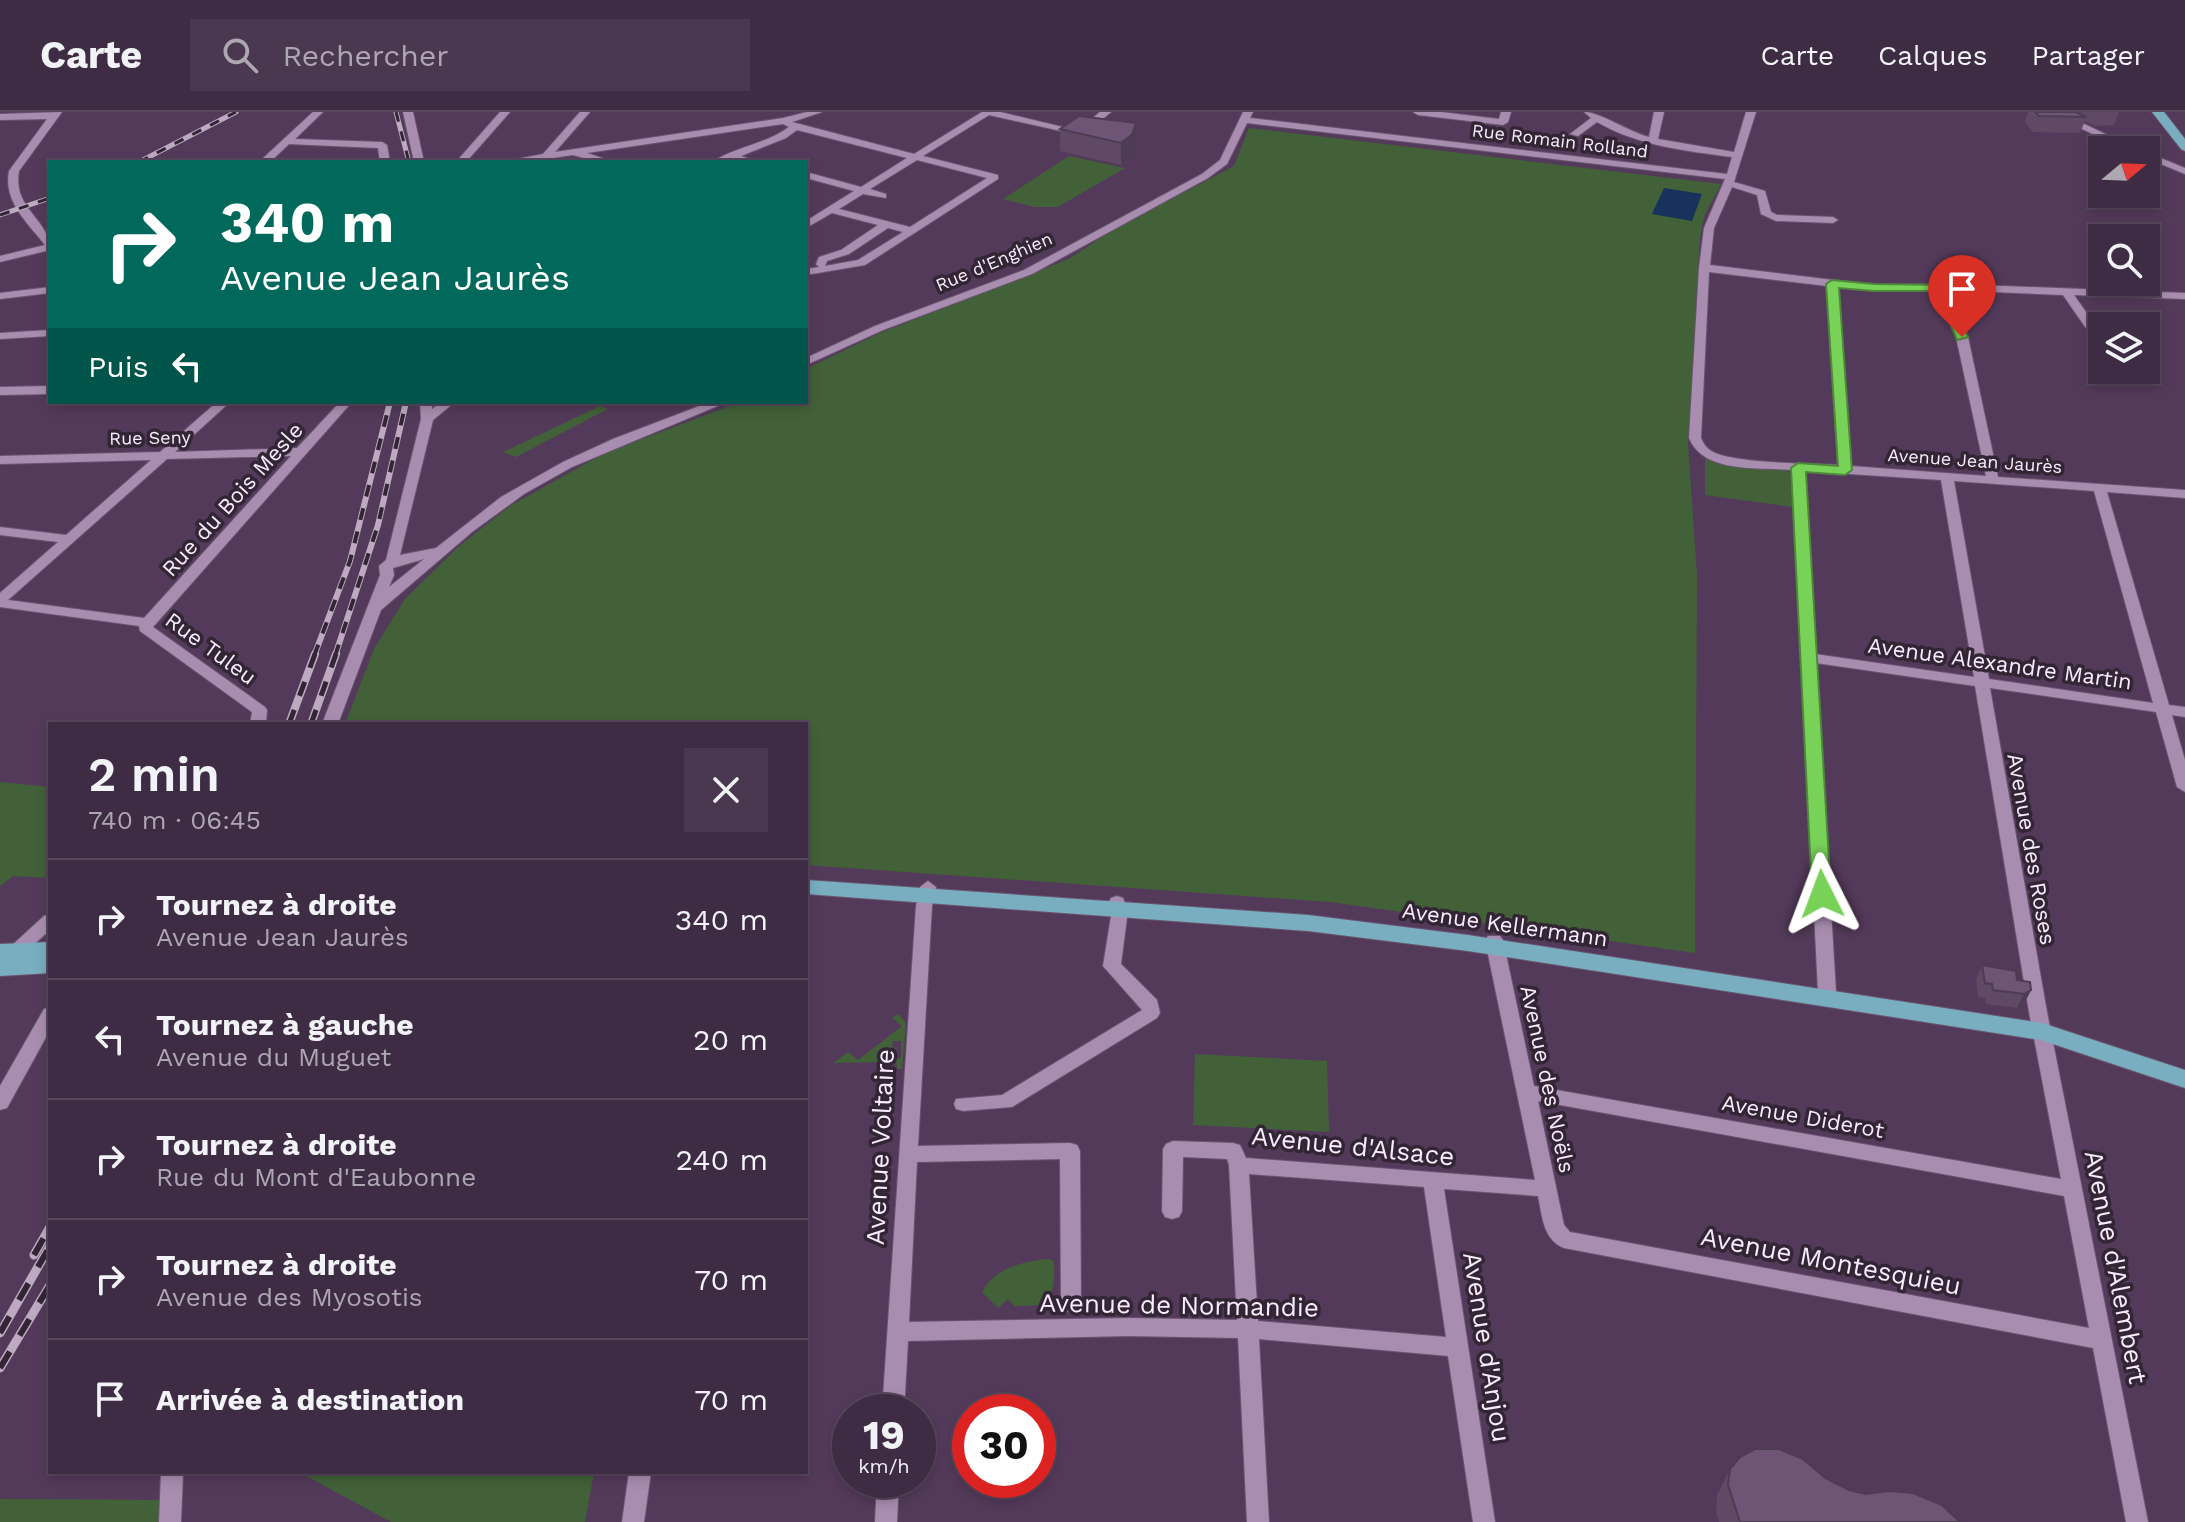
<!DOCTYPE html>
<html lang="fr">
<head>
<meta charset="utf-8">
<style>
	:root { --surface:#3e2c44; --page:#49384f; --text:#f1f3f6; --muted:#ada7b2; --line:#57485d }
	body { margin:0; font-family:"Work Sans",sans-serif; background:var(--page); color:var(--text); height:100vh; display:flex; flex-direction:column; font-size:30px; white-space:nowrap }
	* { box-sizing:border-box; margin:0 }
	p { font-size:26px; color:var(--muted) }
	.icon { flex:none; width:44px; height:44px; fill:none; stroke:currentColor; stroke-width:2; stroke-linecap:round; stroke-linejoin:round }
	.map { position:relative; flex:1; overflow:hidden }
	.side { position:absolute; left:48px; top:610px; width:760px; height:752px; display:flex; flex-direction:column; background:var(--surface); border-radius:0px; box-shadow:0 4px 12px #0003,0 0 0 2px var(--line) }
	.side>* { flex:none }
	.banner { position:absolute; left:48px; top:48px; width:760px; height:244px; border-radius:0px; box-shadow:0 4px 12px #0003,0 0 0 2px var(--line); background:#00695c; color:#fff; overflow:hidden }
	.needle { width:52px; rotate:71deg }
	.buttons { position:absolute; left:2088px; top:24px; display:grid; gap:16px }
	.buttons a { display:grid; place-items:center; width:72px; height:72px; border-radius:0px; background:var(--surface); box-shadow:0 4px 12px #0003,0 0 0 2px var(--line); font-size:40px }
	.speed { position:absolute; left:832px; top:1282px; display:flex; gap:16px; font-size:40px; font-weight:700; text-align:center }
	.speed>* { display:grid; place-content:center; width:104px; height:104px; border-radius:50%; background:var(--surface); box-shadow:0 4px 12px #0003,0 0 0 2px var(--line); line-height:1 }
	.speed small { font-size:20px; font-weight:400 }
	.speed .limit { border:12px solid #d22; background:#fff; color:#111 }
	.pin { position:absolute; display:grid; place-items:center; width:68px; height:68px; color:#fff; margin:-82px -34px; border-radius:50% 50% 50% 0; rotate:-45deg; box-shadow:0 0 8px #0007 }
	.pin .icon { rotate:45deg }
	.me { position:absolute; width:88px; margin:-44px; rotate:357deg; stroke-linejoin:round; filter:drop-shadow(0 0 6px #0008) }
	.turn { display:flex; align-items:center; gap:28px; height:168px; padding:0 40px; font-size:36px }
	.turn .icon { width:104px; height:104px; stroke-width:2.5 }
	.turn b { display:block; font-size:56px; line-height:68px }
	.then { display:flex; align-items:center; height:76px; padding:0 40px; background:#0003; gap:16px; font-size:30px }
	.round { display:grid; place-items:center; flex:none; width:84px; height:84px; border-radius:0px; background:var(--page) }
	.head { display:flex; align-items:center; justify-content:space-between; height:136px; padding:0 40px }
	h1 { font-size:48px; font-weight:600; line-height:60px }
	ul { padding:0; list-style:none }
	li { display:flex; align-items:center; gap:24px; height:120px; padding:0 40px; border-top:2px solid var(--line) }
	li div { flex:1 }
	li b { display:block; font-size:30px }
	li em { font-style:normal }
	header { display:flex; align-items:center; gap:48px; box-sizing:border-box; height:112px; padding:0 40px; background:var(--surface); border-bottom:2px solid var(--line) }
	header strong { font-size:38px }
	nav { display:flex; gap:44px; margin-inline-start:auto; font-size:28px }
	.search { width:560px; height:72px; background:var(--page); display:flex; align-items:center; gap:20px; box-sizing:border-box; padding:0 28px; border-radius:0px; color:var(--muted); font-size:30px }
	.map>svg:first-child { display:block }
</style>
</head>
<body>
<header>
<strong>Carte</strong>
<div class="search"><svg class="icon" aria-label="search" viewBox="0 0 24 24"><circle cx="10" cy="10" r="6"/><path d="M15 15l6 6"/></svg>Rechercher</div>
<nav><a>Carte</a><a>Calques</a><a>Partager</a></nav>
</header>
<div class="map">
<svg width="2185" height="1410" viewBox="0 0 2185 1410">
	<rect width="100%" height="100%" fill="#533a5a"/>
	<path fill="#426138" d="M1249 16 1721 72 1704 105 1700 125 1688 332 1697 463 1695 841 1330 790 806 753V612H345L374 537 405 487 458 435 510 394 603 342 740 290H806V257L880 221 1069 147 1108 121 1234 54Z
		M1069 44 1125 56 1058 95H1034L1003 87Z
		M600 294 608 297 516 345 503 340Z
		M1705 346 1723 352 1784 357 1790 361 1792 395 1705 383Z
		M0 670 50 675V766L13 764 0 774Z
		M898 902 906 911 902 957H897L896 947 901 946V929H893L891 950 833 951 848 940 858 948 902 914 892 906Z
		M1195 942 1327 949 1329 1020 1193 1013Z
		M1049 1147 1054 1149C1055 1163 1054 1181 1046 1193L1014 1194 1008 1187 998 1196 982 1180C994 1156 1024 1149 1049 1147Z
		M299 1360H594L585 1410H391Z
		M0 1387 171 1388 170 1410H0Z"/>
	<path fill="#16325d" d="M1664 76 1702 82 1692 109 1652 102Z"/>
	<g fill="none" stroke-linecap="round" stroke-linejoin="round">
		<g stroke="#6a5670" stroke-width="2">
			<path id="minor" d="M62 0 19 59C12 97 50 107 50 138L0 150V144L45 133C28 111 3 90 9 59L47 7 0 8V2Z
				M313 0H323L295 27 382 30 387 33 390 50H380L378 36 289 32 270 50H259Z
				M403 0H413L424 50H414Z
				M500 0H510L466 50H456Z
				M580 0H590L555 40 783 6 807 0H822L792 10 914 42 982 0H1000L1075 18 1070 21 989 3 923 44 998 63V67L865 153 806 163V157L819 155 816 152 819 145 841 138 878 113 832 101 806 116V109L854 79 806 66V60L861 75 907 46 797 18 786 26 741 44 758 50 732 48 712 50C735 35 766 32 789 15L783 12 587 41 614 50H598L573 43 526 50H502L543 42ZM917 48 987 66 910 115 839 97 863 82 886 86V82L870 77ZM888 116 903 120 858 148 825 154 827 149 849 142Z
				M1100 0H1111L1086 21H1080V17Z
				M1243 0H1253L1250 6 1727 62 1732 45C1687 39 1638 34 1597 10L1578 24 1570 22 1591 6 1584 0C1600 0 1629 20 1649 25L1654 0H1664L1658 27 1734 40 1746 0H1756L1734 70 1765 79 1771 100 1777 103 1833 105 1838 108 1833 111 1776 109 1761 102 1757 83 1732 75 1714 116 1710 153 1874 173 1952 172 2185 181V187L2074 183 2098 217 2092 220 2088 219 2063 183 1947 178 1968 225 1998 365 2185 378V386L2107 380 2169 593 2185 595V605L2172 603 2185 648V680L2177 675 2156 600 1990 576 2047 900 2148 1410H2126L2093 1236 1564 1136C1543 1128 1542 1103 1538 1084L1444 1077 1495 1410H1473L1448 1244 1259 1227 1269 1410H1247L1238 1226 1129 1224 908 1229 904 1300H882L916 794 920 775 928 769 936 775 932 794 918 1034 1070 1031 1077 1033 1080 1039 1081 1192 1078 1198 1071 1201 1064 1198 1061 1192 1060 1047 917 1050 909 1210 1129 1206 1237 1208 1229 1053 1227 1047 1183 1045 1182 1099 1179 1105 1172 1107 1165 1105 1162 1099 1163 1037 1166 1032 1173 1029 1233 1031 1240 1033 1246 1046 1535 1068 1485 828 1488 824H1500L1503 828 1534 974 2061 1067 2029 900 1975 574 1816 551 1836 880 1833 885H1821L1818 880 1792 358C1759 355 1704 362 1689 326L1699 156 1704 116 1725 67 1247 11 1227 52 1208 66 1032 162 883 218 806 253V246L875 214 1024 158 1202 62 1220 48ZM1709 160 1827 174 1838 353C1812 352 1733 351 1713 340 1707 337 1704 333 1701 326ZM1838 175 1874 179 1936 178 1956 225 1986 364 1851 354ZM1804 359 1941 368 1974 565 1815 542ZM1954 369 2094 379 2153 591 1989 567ZM1538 989 2064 1084 2089 1216 1570 1120 1564 1113ZM1249 1062 1424 1075 1446 1225 1258 1209Z
				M1413 0H1441L1499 7 1501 0H1511L1508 10 1503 13 1418 3Z
				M2047 0H2059L2139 38H2126Z
				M2146 40 2185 56V62L2146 46Z
				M50 175V181L0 187V181Z
				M50 218V224L0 227V221Z
				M50 274V282L0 283V275Z
				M217 290H230L175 340 297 336 340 290H352L153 515 265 595 267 598 266 612H250L252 600 140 519 139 514 0 495V481L58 430 0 423V415L66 423 151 348 0 352V344L160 340ZM291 344 144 506 8 488 167 347Z
				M420 290H432V297L442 290H455L433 308 400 443 436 436 501 385 563 350 613 327 710 290H727L572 355 524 382 472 420 381 498 338 612H322L380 463 379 454 386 448 421 307ZM424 447 389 475 394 463 393 456Z
				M1117 784 1123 786 1128 798 1121 852 1157 888 1160 901 1157 906 1012 995 963 999 956 997 954 992 956 987 1002 983 1142 898 1103 854 1112 798 1109 790 1111 786Z
				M50 802V818L21 844H9L6 840 9 836 44 804Z
				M50 895V918L7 996 0 998V974L44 897Z
				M161 1360H183L181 1410H159Z
				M629 1360H651L644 1410H622Z
				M877 1368H899L897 1410H875Z"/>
		</g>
		<g stroke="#6a5670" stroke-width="2">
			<path id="major" d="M2152 0H2164L2185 27V39L2181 37Z
				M806 768 1308 803 1468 823 2042 911 2185 958V976L2041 928 1468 839 1308 819 806 782Z
				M50 830V861L0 864V848H8H0V832Z"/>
		</g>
		<use href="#minor" fill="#a98db1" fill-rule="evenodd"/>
		<use href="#major" fill="#78aebf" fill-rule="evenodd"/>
		<g stroke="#bdaac2" stroke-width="5">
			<path id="rail-far3" d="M396 0 409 50
				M139 50 236 0
				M0 103 50 86"/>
		</g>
		<g stroke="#bdaac2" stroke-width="6">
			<path id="rail-far2" d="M314 544 350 449 390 290
				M335 544 378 413 406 290"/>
		</g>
		<g stroke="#bdaac2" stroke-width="8">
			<path id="rail-far1" d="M289 612 315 542
				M311 612 336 542"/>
		</g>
		<g stroke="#bdaac2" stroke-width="9">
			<path id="rail" d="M34 1143 50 1115
				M0 1221 50 1134
				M0 1256 50 1173"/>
		</g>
		<use href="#rail-far3" stroke="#322635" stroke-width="3" stroke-dasharray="10" stroke-linecap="butt"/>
		<use href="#rail-far2" stroke="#322635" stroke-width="4" stroke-dasharray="12" stroke-linecap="butt"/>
		<use href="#rail-far1" stroke="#322635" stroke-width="5" stroke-dasharray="15" stroke-linecap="butt"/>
		<use href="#rail" stroke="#322635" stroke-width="6" stroke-dasharray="19" stroke-linecap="butt"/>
	</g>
	<path fill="#5f4965" d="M2028 0H2119L2114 13 2095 14 2085 9 2080 21 2033 20 2025 10Z
		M1136 11 1135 42 1121 53 1060 39V17Z
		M1982 853 2017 868 2031 878 2024 892 2017 896 1986 892 1985 886 1978 885 1976 867Z
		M1730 1357 1825 1366 1849 1378 1960 1410H1719L1716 1399 1717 1383Z"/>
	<path fill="#4d3c53" d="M1136 11 1135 42 1121 53V31L1133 20Z
		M2031 878 2024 892 2017 896 2024 882Z"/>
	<path fill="#6e5576" stroke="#4d3c53" stroke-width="2" d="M2035 0H2076L2086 5 2039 4Z
		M1079 4 1136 11 1133 20H1135L1121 31 1060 17Z
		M1982 853 2016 859 2017 868 2030 870 2031 878 2024 882 1993 878 1992 872 1985 871Z
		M1755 1337H1779L1803 1347 1825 1366 1849 1378 1866 1382 1889 1379 1913 1381 1942 1393 1960 1410H1740L1728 1373 1730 1357 1740 1345Z"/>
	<path fill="#78d258" stroke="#4e8839" stroke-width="2" d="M1832 168 1874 172 1945 173 1968 225 1957 228 1936 179H1874L1839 176 1852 358 1845 363 1806 360 1831 782 1822 788 1812 782 1791 356 1798 351 1838 354 1826 172Z"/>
	<g text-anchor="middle" stroke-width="7" stroke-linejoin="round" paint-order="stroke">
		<g font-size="18" fill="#faebfe" stroke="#322635">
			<text transform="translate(1560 29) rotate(7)" y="6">Rue Romain Rolland</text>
			<text transform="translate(994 150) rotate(-23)" y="6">Rue d'Enghien</text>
			<text transform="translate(150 326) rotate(-1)" y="6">Rue Seny</text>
			<text transform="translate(1975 349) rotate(4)" y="6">Avenue Jean Jaurès</text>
		</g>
		<g font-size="22" fill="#faebfe" stroke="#322635">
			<text transform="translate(232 387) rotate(-48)" y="8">Rue du Bois Mesle</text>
			<text transform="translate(211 536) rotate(36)" y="8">Rue Tuleu</text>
			<text transform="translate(2000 551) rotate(8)" y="8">Avenue Alexandre Martin</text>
			<text transform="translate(2032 737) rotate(80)" y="8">Avenue des Roses</text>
			<text transform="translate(1505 812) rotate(8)" y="8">Avenue Kellermann</text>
			<text transform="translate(1548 967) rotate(78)" y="8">Avenue des Noëls</text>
			<text transform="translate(1803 1004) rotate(10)" y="8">Avenue Diderot</text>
		</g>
		<g font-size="26" fill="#faebfe" stroke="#322635">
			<text transform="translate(1353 1034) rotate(6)" y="9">Avenue d'Alsace</text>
			<text transform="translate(880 1035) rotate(-87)" y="9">Avenue Voltaire</text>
			<text transform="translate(1831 1149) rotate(11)" y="9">Avenue Montesquieu</text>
			<text transform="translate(2116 1155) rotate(79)" y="9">Avenue d'Alembert</text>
			<text transform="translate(1179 1193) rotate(1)" y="9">Avenue de Normandie</text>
			<text transform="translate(1487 1235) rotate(81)" y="9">Avenue d'Anjou</text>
		</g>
	</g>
</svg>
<div class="buttons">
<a><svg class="needle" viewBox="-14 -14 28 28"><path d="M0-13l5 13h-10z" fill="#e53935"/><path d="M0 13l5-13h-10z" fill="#ada7b2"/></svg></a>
<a><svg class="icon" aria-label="search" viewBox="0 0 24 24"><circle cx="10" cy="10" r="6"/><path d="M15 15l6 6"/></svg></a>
<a><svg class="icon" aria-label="layers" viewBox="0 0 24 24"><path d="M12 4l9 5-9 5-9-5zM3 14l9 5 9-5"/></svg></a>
</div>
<div class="speed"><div>19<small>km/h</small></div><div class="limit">30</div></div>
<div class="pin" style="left:1962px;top:225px;background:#d93025"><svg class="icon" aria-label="arrive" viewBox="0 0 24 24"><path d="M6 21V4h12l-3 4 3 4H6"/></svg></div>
<svg class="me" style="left:1822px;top:782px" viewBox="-20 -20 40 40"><path d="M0-17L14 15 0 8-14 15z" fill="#78d258" stroke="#fff" stroke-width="4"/></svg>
<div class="banner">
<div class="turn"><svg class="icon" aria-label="right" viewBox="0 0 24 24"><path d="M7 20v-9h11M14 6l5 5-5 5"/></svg><div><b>340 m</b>Avenue Jean Jaurès</div></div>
<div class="then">Puis<svg class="icon" aria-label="left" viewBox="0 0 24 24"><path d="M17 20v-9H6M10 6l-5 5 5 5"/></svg></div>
</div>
<section class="side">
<div class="head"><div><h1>2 min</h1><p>740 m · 06:45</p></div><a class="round"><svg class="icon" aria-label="close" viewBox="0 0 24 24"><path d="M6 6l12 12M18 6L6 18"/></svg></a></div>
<ul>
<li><svg class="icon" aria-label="right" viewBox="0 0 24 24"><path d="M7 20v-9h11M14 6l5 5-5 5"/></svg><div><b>Tournez à droite</b><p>Avenue Jean Jaurès</p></div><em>340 m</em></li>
<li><svg class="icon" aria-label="left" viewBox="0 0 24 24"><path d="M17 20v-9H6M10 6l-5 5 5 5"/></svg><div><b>Tournez à gauche</b><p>Avenue du Muguet</p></div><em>20 m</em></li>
<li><svg class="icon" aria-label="right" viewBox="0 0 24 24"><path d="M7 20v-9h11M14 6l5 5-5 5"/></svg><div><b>Tournez à droite</b><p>Rue du Mont d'Eaubonne</p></div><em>240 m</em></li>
<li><svg class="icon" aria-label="right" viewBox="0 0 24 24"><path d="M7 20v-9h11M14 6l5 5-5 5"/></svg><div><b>Tournez à droite</b><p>Avenue des Myosotis</p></div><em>70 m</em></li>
<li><svg class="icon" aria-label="arrive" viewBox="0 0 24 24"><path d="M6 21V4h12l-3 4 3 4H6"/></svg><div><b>Arrivée à destination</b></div><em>70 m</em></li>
</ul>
</section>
</div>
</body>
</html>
